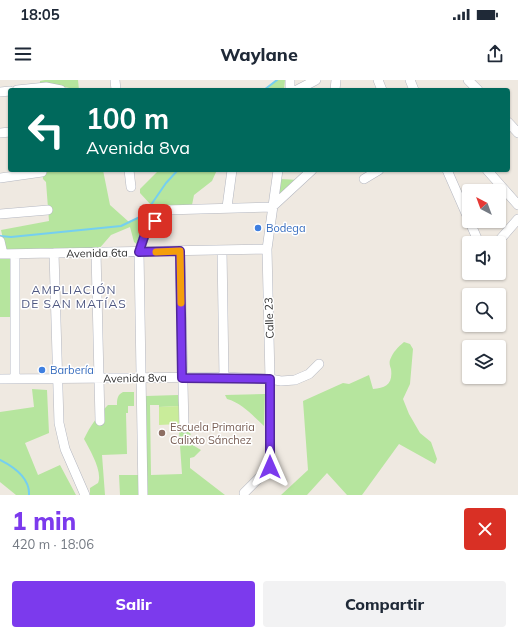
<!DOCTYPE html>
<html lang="es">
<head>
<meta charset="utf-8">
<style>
	:root { --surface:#fff; --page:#f2f2f3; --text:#1f2937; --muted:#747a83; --accent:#7c3aed }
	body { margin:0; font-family:Mulish,sans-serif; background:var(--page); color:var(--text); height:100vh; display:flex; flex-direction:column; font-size:15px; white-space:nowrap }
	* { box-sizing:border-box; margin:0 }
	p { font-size:13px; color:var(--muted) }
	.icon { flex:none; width:22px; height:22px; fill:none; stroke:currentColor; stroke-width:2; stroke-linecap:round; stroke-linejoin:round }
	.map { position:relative; height:415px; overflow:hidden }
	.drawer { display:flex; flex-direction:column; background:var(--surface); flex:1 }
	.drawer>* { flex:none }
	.banner { position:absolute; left:8px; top:8px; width:502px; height:84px; border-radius:4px; box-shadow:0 1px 3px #0004; background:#00695c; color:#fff; overflow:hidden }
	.needle { width:26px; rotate:319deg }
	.buttons { position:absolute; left:462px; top:104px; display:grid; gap:8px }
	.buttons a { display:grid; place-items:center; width:44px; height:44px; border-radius:4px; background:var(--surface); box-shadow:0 1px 3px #0004; font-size:20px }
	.pin { position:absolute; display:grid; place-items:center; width:34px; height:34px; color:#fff; margin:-17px; border-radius:8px; box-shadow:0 2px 6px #0006 }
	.me { position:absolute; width:44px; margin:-22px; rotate:0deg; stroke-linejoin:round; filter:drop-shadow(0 0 3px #0008) }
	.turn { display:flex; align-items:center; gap:14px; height:84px; padding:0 12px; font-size:18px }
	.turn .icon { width:52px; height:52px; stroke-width:2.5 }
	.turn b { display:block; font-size:28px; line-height:34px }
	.round { display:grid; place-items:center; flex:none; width:42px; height:42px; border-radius:4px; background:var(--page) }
	.summary { display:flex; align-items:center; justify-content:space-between; height:68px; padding:0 12px }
	h1 { font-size:24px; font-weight:800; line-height:30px; color:var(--accent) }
	.cta { display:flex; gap:8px; margin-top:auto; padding:8px 12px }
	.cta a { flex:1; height:46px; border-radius:4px; background:var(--accent); color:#fff; font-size:16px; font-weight:800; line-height:46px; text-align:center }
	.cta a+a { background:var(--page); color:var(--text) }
	.status { display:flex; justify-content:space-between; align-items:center; height:28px; padding:0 20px; background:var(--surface); direction:ltr }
	.status svg { height:11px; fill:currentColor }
	header { display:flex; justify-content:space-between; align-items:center; height:52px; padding:0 12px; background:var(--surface); font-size:18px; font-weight:800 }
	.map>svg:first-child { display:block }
</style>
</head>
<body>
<div class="status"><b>18:05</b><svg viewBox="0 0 49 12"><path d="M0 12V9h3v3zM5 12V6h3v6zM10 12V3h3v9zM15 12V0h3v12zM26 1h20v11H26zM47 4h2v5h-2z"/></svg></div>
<header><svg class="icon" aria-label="menu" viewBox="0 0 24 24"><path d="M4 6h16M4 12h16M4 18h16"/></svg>Waylane<svg class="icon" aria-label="share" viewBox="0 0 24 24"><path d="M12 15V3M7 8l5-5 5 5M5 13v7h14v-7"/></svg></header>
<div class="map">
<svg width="518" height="415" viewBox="0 0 518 415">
	<rect width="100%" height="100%" fill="#efe9e1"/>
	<path fill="#b6e59e" d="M45 0H78L79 10 50 4H40V1Z
		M277 0H285L284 10H264Z
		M42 90H103L110 125 129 142 144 135 151 125 140 113V109L159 90H217L212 101 194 115 192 125 164 127 138 165 134 162 130 147 111 155 98 170 6 172 1 150 49 141 46 102 43 99Z
		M281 99 299 100 278 119Z
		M0 177H11L12 237H0Z
		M404 262 410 264 413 269 410 304 403 319 409 334 420 353 431 362 437 379 435 384 399 364 362 415H347L327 393 307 415H281L308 390 303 321 343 303 349 304 369 295 373 309C386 308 393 304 391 289 390 286 389 283 390 280 393 272 398 267 404 262Z
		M32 309 47 310 49 353 25 363 38 395 60 385 76 415H16L0 402V332L34 327Z
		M123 312H134V326H128V333H126L127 374 102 375 105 415H90V408L98 403C103 392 90 370 84 359 90 346 98 335 108 325H117C117 320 117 315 123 312Z
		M265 314 264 346C253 336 242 323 227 319L225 315Z
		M178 315 179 326 159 327V325H150L151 395 182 394 179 351 184 348 191 354 186 361 201 370 194 377 190 378V388L225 415H120L119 395H146V316Z"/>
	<path fill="#c9ec9a" d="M179 326V344L159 345V327Z"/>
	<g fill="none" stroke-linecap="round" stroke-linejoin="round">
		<path stroke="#75cff0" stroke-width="2" d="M264 10 277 0
			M0 156 11 157 121 146 144 135 166 103 178 90
			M0 380C14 387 30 398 29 415"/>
		<g stroke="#b4b7c1" stroke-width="10">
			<path id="minor" d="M115 0 116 10
				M378 0 382 10
				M410 0 414 10
				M468 0 478 10
				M17 10 46 7 61 10
				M290 10V0
				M297 10 316 0
				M335 10 336 0
				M0 12 10 11
				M508 42 518 53
				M0 53 10 52
				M129 90 131 107
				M447 90 479 163
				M487 90 518 125
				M0 98 42 92
				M364 99 379 90
				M227 127 232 90
				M0 134 48 130
				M0 161 3 174
				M497 163 518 139
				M222 170 224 297
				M180 171 184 348
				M96 172 100 341
				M54 173 59 343 65 369 85 415
				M0 174 267 169
				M15 174V299
				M0 299 224 297 270 299 281 301 295 300 309 294 319 284
				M244 413 270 387V299L267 169 278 90
				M143 415 139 172 146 151 165 130 272 127 312 90"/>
		</g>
		<use href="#minor" stroke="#fff" stroke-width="9"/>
	</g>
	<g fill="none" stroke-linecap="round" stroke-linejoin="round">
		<g stroke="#51269a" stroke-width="10">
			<path id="route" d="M155 141 146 151 139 172 180 171 182 298 270 299V387"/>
		</g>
		<use href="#route" stroke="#7c3aed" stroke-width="7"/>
		<path stroke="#f59e0b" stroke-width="7" d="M156 172 180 171 181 223"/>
	</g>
	<g fill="#3f7fe0" stroke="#fff" stroke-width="1.5">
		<circle cx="258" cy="148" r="4"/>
		<circle cx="42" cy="290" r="4"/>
	</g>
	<circle fill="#8d6e63" stroke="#fff" stroke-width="1.5" cx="162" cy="353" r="4"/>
	<g text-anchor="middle" stroke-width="3" stroke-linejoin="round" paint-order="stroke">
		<g font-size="11" fill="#366cbe" stroke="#fff" text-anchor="start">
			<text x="266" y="152">Bodega</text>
			<text x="50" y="294">Barbería</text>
		</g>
		<g font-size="11" fill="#2e2e2e" stroke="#fff">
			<text transform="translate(97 173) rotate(-1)" y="4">Avenida 6ta</text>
			<text transform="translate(269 238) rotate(-92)" y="4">Calle 23</text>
			<text transform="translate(135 298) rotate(-1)" y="4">Avenida 8va</text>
		</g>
		<g font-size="11" fill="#785e54" stroke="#fff" text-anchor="start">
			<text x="170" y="351">Escuela Primaria<tspan x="170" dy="13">Calixto Sánchez</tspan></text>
		</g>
		<g font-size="12" letter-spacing="1" fill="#4d5680" stroke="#fff">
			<text x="74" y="214">AMPLIACIÓN<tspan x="74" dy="14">DE SAN MATÍAS</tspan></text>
		</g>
	</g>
</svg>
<div class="buttons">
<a><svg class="needle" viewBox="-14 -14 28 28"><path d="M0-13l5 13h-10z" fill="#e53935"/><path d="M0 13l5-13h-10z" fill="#747a83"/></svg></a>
<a><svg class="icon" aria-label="sound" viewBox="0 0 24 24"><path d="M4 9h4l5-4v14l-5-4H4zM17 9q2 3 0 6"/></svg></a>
<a><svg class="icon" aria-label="search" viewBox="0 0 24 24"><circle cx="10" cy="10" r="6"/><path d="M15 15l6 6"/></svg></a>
<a><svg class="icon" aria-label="layers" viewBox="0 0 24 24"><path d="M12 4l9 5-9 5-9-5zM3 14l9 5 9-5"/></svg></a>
</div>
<div class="pin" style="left:155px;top:141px;background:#d93025"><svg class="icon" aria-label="arrive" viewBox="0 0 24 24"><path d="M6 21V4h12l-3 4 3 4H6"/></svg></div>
<svg class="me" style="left:270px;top:387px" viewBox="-20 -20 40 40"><path d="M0-17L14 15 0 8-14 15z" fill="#7c3aed" stroke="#fff" stroke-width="4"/></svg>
<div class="banner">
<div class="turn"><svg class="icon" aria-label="left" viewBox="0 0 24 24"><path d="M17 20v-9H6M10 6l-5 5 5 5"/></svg><div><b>100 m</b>Avenida 8va</div></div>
</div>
</div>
<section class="drawer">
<div class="summary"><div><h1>1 min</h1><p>420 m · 18:06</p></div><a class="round" style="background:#d93025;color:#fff"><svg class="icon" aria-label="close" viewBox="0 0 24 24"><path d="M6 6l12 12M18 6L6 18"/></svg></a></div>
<div class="cta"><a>Salir</a><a>Compartir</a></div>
</section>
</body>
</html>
